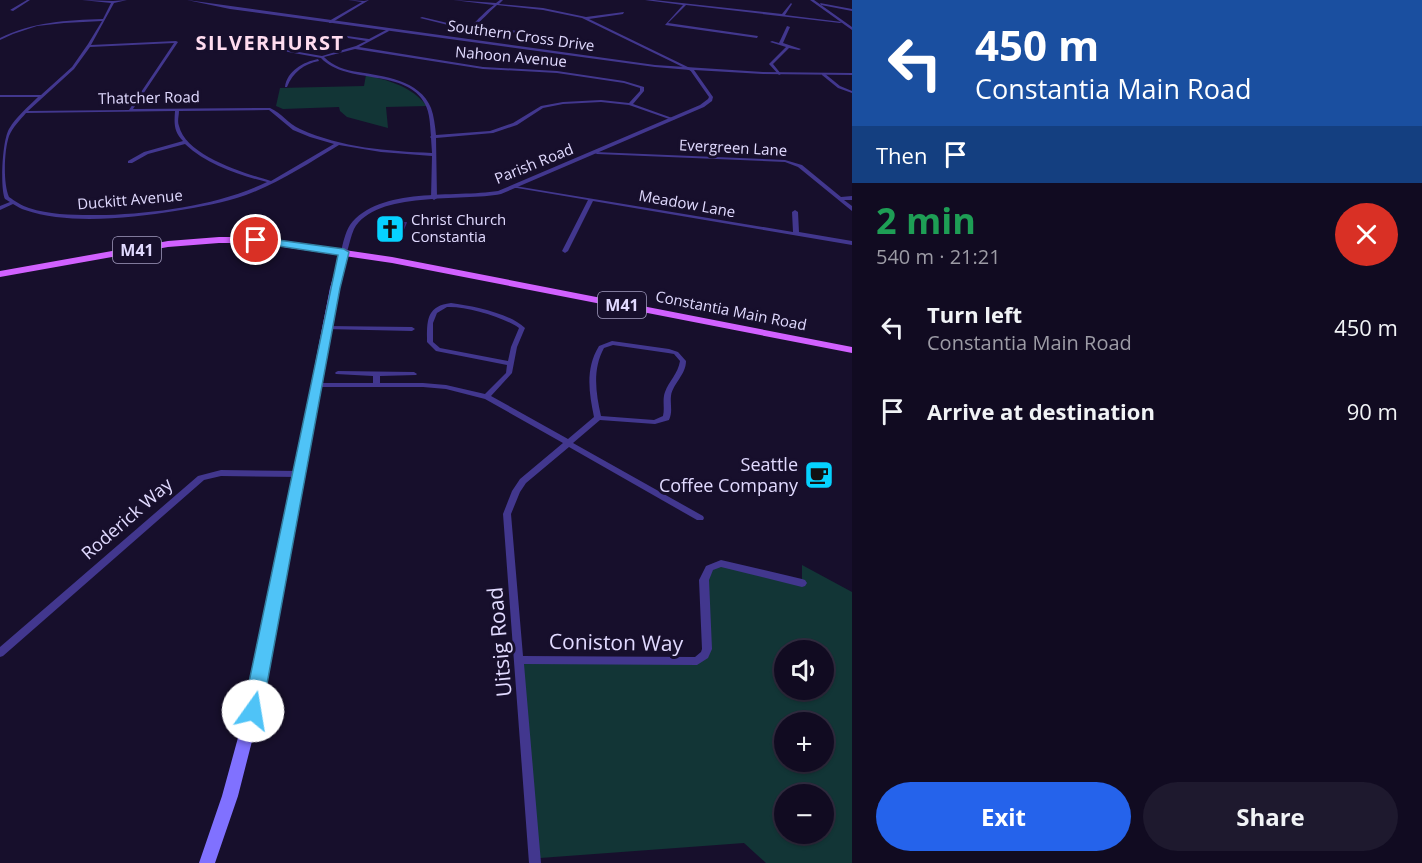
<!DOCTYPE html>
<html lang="en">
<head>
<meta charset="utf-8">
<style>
	:root { --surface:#110b21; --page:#1e192e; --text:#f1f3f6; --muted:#9c9ba5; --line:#302b3f; --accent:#2563eb }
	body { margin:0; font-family:"Open Sans",sans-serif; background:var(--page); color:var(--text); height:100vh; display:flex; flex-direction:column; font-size:22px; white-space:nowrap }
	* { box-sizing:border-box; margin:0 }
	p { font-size:20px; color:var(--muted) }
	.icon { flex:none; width:33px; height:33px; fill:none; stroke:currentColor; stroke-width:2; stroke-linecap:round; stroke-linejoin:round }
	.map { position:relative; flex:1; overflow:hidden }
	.details { display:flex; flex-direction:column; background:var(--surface); width:570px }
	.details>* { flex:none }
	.guide { background:#1a4fa0; color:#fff; overflow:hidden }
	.tools { position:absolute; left:774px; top:640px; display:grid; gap:12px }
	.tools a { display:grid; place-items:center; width:60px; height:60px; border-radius:50%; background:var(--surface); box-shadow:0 2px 4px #0004,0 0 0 2px var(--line); font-size:30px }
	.pin { position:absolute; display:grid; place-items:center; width:51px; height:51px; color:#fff; margin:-26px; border:3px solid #fff; border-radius:50%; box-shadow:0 2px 6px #0007 }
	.me { position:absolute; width:66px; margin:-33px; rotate:13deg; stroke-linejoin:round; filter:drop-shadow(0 0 4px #0008) }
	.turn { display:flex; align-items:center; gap:21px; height:126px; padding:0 24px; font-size:27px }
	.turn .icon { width:78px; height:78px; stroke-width:2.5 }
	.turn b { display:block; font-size:42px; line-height:51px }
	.then { display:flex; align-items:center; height:57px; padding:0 24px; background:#0003; gap:12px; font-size:22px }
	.round { display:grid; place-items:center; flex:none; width:63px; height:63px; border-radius:32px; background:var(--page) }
	.summary { display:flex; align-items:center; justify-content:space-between; height:102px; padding:0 24px }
	h1 { font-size:36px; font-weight:700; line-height:45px; color:#1e9e55 }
	.primary-button { display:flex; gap:12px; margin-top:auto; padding:12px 24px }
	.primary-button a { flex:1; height:69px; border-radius:36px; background:var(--accent); color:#fff; font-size:24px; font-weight:700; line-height:69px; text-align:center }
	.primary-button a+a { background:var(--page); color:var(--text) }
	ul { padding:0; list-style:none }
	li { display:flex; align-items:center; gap:18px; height:84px; padding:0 24px }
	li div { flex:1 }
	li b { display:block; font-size:22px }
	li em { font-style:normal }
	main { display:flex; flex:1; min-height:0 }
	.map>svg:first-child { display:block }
</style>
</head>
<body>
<main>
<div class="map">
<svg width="852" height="863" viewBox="0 0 852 863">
	<rect width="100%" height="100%" fill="#170f2c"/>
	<path fill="#123536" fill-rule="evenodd" d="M366 75C390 81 411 86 427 106L386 107 388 128 347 117 340 111 339 107 283 109 276 106 280 88 364 86Z
		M714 565 802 582V565L852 592V863H766L744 843 540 858 520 660 702 659 704 580ZM784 651H824V690H784ZM784 723H824V762H784ZM784 795H824V834H784Z"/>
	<path fill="#291a4e" stroke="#412a7c" stroke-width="1.5" d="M397 222 406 223 401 235 398 238 389 237Z"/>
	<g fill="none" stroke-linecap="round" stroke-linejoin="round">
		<path fill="#42378e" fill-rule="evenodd" d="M27 0H30L13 11 10 10Z
			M82 0 113 1 127 0 114 3 91 45 176 41 178 42 133 109 270 108C282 113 288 124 300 129 342 148 387 151 432 153L431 138 430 137 431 136C430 125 430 113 425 104 407 68 346 85 321 58L245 44 247 43 322 56 356 46 366 41 348 38 347 36 369 39 388 29 389 31 359 47 483 67 557 71 624 81 644 87V91L633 104 675 119 672 120 629 105 601 102 563 104 543 108 517 125 493 133 436 138 437 198 434 200 431 198 432 156 381 152 339 145C309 163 279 183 246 195 224 203 199 207 175 211 130 218 69 225 25 210 21 209 17 206 13 204L0 210V206L10 202C8 201 7 200 5 199 0 189 2 141 9 129 16 117 28 107 38 97H0V95H41L72 67 88 44 102 21 64 23 37 26 13 34 0 40V38C32 22 67 20 103 19L111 3ZM174 43 129 110 28 111 74 69 90 47ZM355 49 483 69 557 73 624 83 640 88V91L629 103 601 100 563 102 541 106 513 123 490 131 436 135C435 126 434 116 431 108 420 80 383 76 358 72 345 70 334 67 324 57ZM269 110 293 130 310 137 334 144 271 181C244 173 186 156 179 126 177 121 179 116 179 111ZM175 111C174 124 174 132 183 141L144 152 128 161V163H132L148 154 185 144C207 165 239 175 267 182 219 205 159 213 106 215 81 215 54 216 29 208 22 206 15 201 9 197 3 183 4 151 9 136 13 127 20 120 26 113Z
			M348 0 364 1 369 0 331 23H329V21L362 2Z
			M453 0 496 3 500 0H503L499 4 543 8 586 17 624 12 623 14 589 19 694 70 691 71 582 18 543 10 497 5C488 13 482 20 474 27L530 32 529 34 460 28 420 18 422 17 460 26 470 27C479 19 484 12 494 5Z
			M645 0H654L782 14 791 3 792 4 785 15 842 22 840 23 686 5 668 23 758 36 757 38 665 25 683 5Z
			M820 3 852 9V11L821 5Z
			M787 26 790 27 783 43 801 49 799 50 789 48 773 64 781 74 779 75 769 64 786 47 770 42 772 41 779 43Z
			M318 59 319 61C304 64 293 72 287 87H285C287 71 303 62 318 59Z
			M822 73H824L840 86 852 91V93L838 88 822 75Z
			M595 152 785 160 802 165 841 197 852 196V200H844L852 206V211L798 167 785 162 597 154 595 153Z
			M515 186 793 232 792 212 795 210 798 212 799 232 852 241V245L593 201 568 251 565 253 562 251 588 200 517 188H515Z
			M451 303C473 306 509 313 525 328L517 347 512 373 491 396 568 439 594 417C589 392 585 369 599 346L612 341 669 349 678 352 686 361C686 375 673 383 671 396 670 405 673 411 669 420L655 424 600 420 573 443 703 516 704 518 703 520H697L569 447 526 483 520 492 511 514 523 656 695 657 701 652 702 649 699 580 706 566 721 560 802 579 805 580 807 583 805 586 802 587 721 567 713 570 709 580 712 649 708 658 697 665 524 664 541 863H529L503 514 512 491 520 479 563 443 485 399 446 389 423 387H316L312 385 316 383H373V376L336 374 335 373 336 372 338 371 414 372 417 374 416 375 380 376V383H423L446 385 485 394 506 373 507 365 436 351 427 342C427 321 426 306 451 303ZM447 307C466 306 503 317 519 328L511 347 508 361 440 348 433 342V323L437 313ZM613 345 668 353 674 354 680 361C678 374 669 381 665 392 662 400 665 408 663 416L654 420 601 416C596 393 592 370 604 348Z
			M327 326 412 327 415 329 412 331 325 329 324 328 325 327Z
			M221 470 300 471 303 472 304 474 303 476 300 477 221 476 204 480 3 656 0 657V647L198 476Z"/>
		<path fill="#42378e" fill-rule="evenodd" d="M187 0 655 65 763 72 852 73V75L763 74 694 70 713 97 712 101 704 107 501 194C462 202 376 190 354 229 351 236 349 245 347 252L344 254 341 252C343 243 345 233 350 225 379 186 455 198 498 191L700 105 708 99 709 97 690 70 655 67 230 9Z
			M810 0H814L852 27V30Z"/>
		<path fill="#8071ff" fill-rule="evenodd" d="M341 250H344L348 252 338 288 264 694 238 796 215 863H199L222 796 250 694 330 288Z"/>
		<path fill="#d161ff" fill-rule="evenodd" d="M219 237H256L392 257 852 347V353L392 263 256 243H219L168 247 0 277V271L168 241Z"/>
	</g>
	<path fill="#4fc3f7" stroke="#337fa1" stroke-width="1.5" d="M256 237 344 249 349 252 340 288 262 711 260 717 253 720 246 717 243 711 338 255 252 242V238Z"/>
	<defs>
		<g id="church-square" transform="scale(1.5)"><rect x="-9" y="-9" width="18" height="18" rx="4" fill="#06d2ff" stroke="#170f2c"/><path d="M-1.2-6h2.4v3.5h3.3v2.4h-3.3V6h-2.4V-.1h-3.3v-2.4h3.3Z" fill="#111"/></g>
		<g id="cafe-square" transform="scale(1.5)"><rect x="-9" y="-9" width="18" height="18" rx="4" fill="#06d2ff" stroke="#170f2c"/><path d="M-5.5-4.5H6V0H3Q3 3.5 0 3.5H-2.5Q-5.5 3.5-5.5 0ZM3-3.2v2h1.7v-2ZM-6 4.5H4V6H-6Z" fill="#111"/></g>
	</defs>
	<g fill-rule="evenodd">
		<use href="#church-square" x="390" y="229"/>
		<use href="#cafe-square" x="819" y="475"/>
	</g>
	<g text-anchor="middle" stroke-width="6" stroke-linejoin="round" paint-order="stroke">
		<g font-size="15" fill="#e1daff" stroke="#170f2c">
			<text transform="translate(521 36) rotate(8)" y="5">Southern Cross Drive</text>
			<text transform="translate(511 57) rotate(5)" y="5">Nahoon Avenue</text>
			<text transform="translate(149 98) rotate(-1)" y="5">Thatcher Road</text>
			<text transform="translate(733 148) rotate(3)" y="5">Evergreen Lane</text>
			<text transform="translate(534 164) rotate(-22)" y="5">Parish Road</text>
			<text transform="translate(130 200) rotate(-5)" y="5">Duckitt Avenue</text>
			<text transform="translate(687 204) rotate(10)" y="5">Meadow Lane</text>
			<text transform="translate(731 311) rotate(11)" y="5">Constantia Main Road</text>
		</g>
		<g font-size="15" fill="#e1daff" stroke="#170f2c" text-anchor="start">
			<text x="411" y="225">Christ Church<tspan x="411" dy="17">Constantia</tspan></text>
		</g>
		<g fill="#170f2c" stroke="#a49dc0" stroke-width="1.5">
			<rect x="113" y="237" width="48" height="26" rx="4.5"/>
			<rect x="598" y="292" width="48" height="26" rx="4.5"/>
		</g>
		<g font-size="16" font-weight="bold" fill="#e1daff">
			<text x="137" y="256">M41</text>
			<text x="622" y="311">M41</text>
		</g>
		<g font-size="18" fill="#e1daff" stroke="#170f2c" text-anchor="end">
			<text x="798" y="471">Seattle<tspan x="798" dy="21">Coffee Company</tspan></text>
		</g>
		<g font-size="18" fill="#e1daff" stroke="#170f2c">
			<text transform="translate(127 519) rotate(-41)" y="6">Roderick Way</text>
		</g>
		<g font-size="20" font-weight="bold" letter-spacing="1.5" fill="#ffdcef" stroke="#170f2c">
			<text x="270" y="50">SILVERHURST</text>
		</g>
		<g font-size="21" fill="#e1daff" stroke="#170f2c">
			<text transform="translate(500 642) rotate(-95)" y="7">Uitsig Road</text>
			<text transform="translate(616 643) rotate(1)" y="7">Coniston Way</text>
		</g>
	</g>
</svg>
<div class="tools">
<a><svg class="icon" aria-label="sound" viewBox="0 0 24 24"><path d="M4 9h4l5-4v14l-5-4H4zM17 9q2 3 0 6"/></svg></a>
<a>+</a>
<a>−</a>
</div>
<div class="pin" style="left:256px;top:240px;background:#d93025"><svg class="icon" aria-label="arrive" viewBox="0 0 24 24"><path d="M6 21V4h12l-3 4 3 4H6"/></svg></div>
<svg class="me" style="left:253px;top:711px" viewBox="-20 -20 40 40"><circle r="19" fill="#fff"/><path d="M0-13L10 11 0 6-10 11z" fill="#4fc3f7"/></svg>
</div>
<section class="details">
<div class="guide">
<div class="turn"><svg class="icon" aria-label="left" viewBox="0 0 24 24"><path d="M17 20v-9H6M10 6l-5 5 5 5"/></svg><div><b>450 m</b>Constantia Main Road</div></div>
<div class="then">Then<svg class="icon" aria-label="arrive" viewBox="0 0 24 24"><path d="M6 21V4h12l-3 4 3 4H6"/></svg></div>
</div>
<div class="summary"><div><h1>2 min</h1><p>540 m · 21:21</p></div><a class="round" style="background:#d93025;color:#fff"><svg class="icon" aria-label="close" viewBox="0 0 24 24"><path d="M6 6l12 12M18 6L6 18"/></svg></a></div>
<ul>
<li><svg class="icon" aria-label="left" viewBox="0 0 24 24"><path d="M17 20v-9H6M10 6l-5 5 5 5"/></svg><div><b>Turn left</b><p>Constantia Main Road</p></div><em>450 m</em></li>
<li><svg class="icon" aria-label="arrive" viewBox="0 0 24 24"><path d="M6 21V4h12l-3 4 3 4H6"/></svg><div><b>Arrive at destination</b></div><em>90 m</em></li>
</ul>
<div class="primary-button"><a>Exit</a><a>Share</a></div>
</section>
</main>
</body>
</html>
